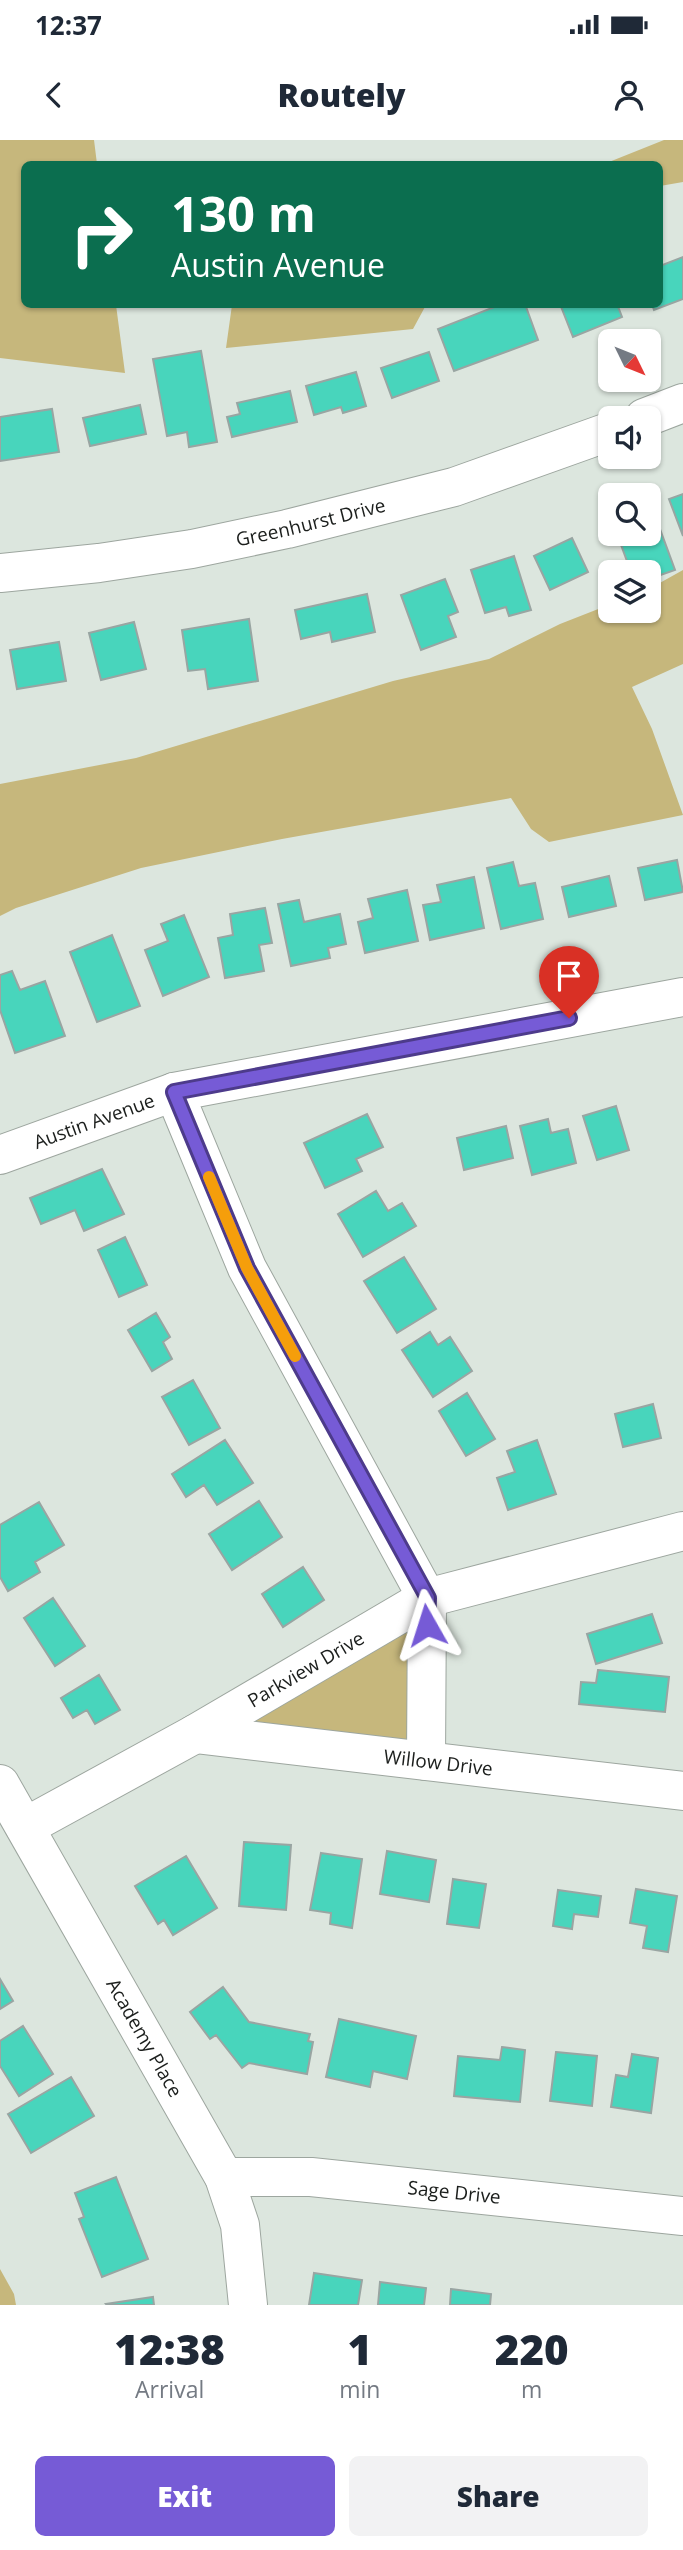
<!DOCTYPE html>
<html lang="en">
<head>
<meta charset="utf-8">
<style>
	:root { --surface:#fff; --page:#f2f2f3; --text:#1f2937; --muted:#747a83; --accent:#765bd6 }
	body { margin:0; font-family:"Open Sans",sans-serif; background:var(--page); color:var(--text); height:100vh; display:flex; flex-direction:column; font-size:26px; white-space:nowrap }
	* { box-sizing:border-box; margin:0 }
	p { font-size:23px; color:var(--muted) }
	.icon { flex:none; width:38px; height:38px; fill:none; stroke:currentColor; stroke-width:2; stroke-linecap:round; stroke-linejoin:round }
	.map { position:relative; height:2165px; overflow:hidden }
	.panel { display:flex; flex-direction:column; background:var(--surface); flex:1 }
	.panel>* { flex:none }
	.top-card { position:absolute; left:21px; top:21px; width:642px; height:147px; border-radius:10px; box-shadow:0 2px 5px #0004; background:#0b6e4f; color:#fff; overflow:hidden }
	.needle { width:46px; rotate:133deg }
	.fabs { position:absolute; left:598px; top:189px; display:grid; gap:14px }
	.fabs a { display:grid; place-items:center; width:63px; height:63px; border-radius:10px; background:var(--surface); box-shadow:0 2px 5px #0004; font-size:35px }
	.pin { position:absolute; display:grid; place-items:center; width:60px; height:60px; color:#fff; margin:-72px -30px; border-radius:50% 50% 50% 0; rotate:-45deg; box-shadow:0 0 7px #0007 }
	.pin .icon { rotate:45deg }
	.me { position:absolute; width:77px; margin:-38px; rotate:354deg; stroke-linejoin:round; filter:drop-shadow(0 0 5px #0008) }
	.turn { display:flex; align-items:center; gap:24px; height:147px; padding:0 35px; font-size:32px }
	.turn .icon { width:91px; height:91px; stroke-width:2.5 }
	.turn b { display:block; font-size:49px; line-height:60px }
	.eta { display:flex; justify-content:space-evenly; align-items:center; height:119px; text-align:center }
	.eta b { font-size:42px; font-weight:800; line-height:49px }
	.button { display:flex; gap:14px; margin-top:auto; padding:14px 35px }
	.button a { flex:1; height:80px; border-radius:10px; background:var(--accent); color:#fff; font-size:28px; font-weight:800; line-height:80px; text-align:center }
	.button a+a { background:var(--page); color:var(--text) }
	.status { display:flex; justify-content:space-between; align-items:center; height:49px; padding:0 35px; background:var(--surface); direction:ltr }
	.status svg { height:19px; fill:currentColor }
	header { display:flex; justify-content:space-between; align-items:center; height:91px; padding:0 35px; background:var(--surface); font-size:32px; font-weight:800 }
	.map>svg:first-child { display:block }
</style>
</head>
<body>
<div class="status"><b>12:37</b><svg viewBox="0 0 49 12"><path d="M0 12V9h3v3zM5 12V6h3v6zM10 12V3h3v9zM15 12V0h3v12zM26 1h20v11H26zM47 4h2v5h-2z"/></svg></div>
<header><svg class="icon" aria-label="back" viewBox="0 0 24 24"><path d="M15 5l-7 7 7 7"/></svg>Routely<svg class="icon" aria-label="person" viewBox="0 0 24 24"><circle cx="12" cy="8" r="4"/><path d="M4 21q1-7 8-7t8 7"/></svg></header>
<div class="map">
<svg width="683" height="2165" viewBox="0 0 683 2165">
	<rect width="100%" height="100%" fill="#dce6de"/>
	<path fill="#c6b77c" d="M0 0H94L97 24H24V164L116 165 125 233 0 218Z
		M664 0H683V42L660 46V24H604Z
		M232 165V164L426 165 413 189 226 208Z
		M683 430V524L632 547 652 589 683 675 549 702 531 689 511 658 282 699 141 728 16 768 0 776V644L136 618 393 541 489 519 560 484 611 464V471H649V449Z
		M404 1491 413 1494 414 1593 403 1601 246 1584Z
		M0 2129 14 2154 16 2165H0Z"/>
	<path fill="#48d5bc" stroke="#99a5a2" stroke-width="2" d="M683 117V159L654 170 652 164H660V126Z
		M502 164H525L538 200 454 231 438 189Z
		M560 164H617L622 177 573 197Z
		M201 211 217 302 189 307 187 292 167 296 153 219Z
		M429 212 439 241 392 258 381 228Z
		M356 232 366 266 343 273 341 267 314 275 306 246Z
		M290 251 297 282 232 297 227 277 240 274 237 263Z
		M140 265 146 294 90 306 83 278Z
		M52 269 59 312 0 321V277Z
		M683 354V396L669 359Z
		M653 370 675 430 649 439V432H631L617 394H649V371Z
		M572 398 588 432 550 450 534 416Z
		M514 416 531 470 509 476 506 467 485 473 471 430Z
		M445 439 458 472 448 476 456 497 421 510 401 455Z
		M367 454 375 492 332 502 330 492 301 499 295 470Z
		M249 479 258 541 208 549 205 529 188 531 182 490Z
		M134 482 146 529 101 540 89 493Z
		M59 502 66 541 17 549 10 510Z
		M677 720 683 752 645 760 638 728Z
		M513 722 519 746 535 743 543 779 501 789 487 728Z
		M609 736 616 766 569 777 562 747Z
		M474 737 484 788 430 800 423 765 441 762 437 745Z
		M407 750 418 801 365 813 358 782 373 778 368 759Z
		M299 760 304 782 340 774 346 804 328 808 330 818 291 826 278 764Z
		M265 768 272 803 259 805 264 831 225 838 218 798 233 795 230 774Z
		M184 775 209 837 163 856 145 810 168 801 161 784Z
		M112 795 140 866 97 882 70 812Z
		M12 831 20 850 45 841 65 896 15 913 0 870V835Z
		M616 966 629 1010 597 1020 583 976Z
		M367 974 383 1007 356 1019 362 1031 325 1048 304 1003Z
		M548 979 551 993 568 989 576 1023 532 1035 520 986Z
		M506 986 513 1018 464 1030 457 998Z
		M102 1029 124 1074 84 1091 75 1070 41 1084 30 1058Z
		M376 1051 388 1071 402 1063 416 1086 363 1117 338 1074Z
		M125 1097 147 1145 119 1157 98 1110Z
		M404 1117 436 1169 397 1193 364 1141Z
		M156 1173 170 1197 163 1202 172 1219 152 1231 128 1190Z
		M430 1192 438 1205 450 1197 472 1231 433 1257 402 1210Z
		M193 1240 220 1288 189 1305 162 1257Z
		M467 1253 495 1299 466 1316 439 1271Z
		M653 1264 661 1298 623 1307 615 1274Z
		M225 1300 253 1343 217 1365 204 1345 186 1357 172 1334Z
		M537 1300 556 1354 508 1370 497 1338 515 1332 507 1311Z
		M259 1361 282 1397 232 1430 209 1394Z
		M39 1362 64 1405 35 1422 40 1432 8 1451 0 1437V1385Z
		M303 1427 324 1460 283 1487 262 1454Z
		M53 1458 85 1506 55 1526 24 1478Z
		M652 1474 662 1503 596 1524 587 1494Z
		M598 1530 669 1537 665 1572 579 1564 581 1542 596 1543Z
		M99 1535 120 1570 95 1584 87 1570 73 1578 61 1558Z
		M244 1702 291 1705 286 1770 239 1766Z
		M387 1711 436 1720 429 1762 380 1754Z
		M321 1713 362 1719 352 1788 330 1784 331 1773 310 1770Z
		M186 1716 217 1768 173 1795 164 1780 158 1784 135 1746Z
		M453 1739 486 1744 479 1788 447 1784Z
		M636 1749 677 1756 668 1812 643 1808 647 1786 630 1783Z
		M558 1750 601 1756 598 1777 574 1774 572 1789 553 1786Z
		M0 1839 13 1861 0 1869Z
		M223 1847 249 1882 310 1894 308 1901 313 1902 307 1934 249 1923 242 1928 216 1895 210 1899 190 1872Z
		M339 1879 416 1896 407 1939 373 1931 370 1947 326 1937Z
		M23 1886 53 1934 19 1956 0 1926V1901Z
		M502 1907 525 1910 520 1962 454 1956 458 1916 500 1920Z
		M556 1912 597 1916 592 1966 550 1961Z
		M632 1914 658 1918 651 1973 611 1967 616 1935 628 1937Z
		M71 1937 94 1976 31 2013 8 1974Z
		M116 2037 148 2119 102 2137 79 2079 84 2077 75 2053Z
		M314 2133 362 2140 358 2165H309Z
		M380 2142 426 2148 424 2165H378Z
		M451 2149 491 2154 490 2165H450Z
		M153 2157 154 2165H107L106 2164Z"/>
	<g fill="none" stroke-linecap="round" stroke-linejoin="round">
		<g stroke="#9da69f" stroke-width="40">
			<g id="minor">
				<path d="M644 278 683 263"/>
				<path id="s1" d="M0 433 99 423 192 409 287 389 454 347 611 291"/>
				<path d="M174 952 247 1128 427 1458 426 1621"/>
				<path id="s2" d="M0 1015 174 952 683 857"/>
				<path id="s3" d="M195 1594 683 1651"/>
				<path id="s4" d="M0 1644 224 2037 240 2085 248 2165"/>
				<path id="s5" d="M25 1687 195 1594 427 1458 683 1391"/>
				<path id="s6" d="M224 2037H311L683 2076"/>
			</g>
		</g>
		<use href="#minor" stroke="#fff" stroke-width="38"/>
	</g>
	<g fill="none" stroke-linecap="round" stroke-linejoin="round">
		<g stroke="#4d3b8b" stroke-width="18">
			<path id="route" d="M427 1485 428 1458 247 1128 174 952 569 878"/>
		</g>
		<use href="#route" stroke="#765bd6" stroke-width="12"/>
		<path stroke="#f59e0b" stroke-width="12" d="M209 1037 247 1128 295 1216"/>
	</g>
	<g text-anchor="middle" stroke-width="5" stroke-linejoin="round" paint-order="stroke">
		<g font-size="19" fill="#1b1e1c" stroke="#e9f3eb">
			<text dy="7" stroke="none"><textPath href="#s1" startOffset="315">Greenhurst Drive</textPath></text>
			<text dy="7" stroke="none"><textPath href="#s2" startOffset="100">Austin Avenue</textPath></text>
			<text dy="7" stroke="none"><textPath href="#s5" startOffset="322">Parkview Drive</textPath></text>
			<text dy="7" stroke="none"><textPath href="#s3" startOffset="245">Willow Drive</textPath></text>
			<text dy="7" stroke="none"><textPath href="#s4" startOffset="292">Academy Place</textPath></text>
			<text dy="7" stroke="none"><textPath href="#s6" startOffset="231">Sage Drive</textPath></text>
		</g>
	</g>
</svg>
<div class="fabs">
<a><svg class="needle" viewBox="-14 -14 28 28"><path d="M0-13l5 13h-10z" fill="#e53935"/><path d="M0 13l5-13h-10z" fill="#747a83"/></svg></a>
<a><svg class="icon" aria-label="sound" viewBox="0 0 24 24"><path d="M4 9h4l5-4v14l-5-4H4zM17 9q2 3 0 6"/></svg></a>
<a><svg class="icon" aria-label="search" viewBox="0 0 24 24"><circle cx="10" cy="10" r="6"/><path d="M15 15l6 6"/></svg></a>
<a><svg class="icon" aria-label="layers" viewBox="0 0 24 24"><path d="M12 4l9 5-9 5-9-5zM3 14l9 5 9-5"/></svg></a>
</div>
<div class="pin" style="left:569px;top:878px;background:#d93025"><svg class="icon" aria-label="arrive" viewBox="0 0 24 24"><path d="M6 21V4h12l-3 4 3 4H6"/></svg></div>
<svg class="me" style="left:427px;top:1485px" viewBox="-20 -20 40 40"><path d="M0-17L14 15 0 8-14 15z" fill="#765bd6" stroke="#fff" stroke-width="4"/></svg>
<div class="top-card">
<div class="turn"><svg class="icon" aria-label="right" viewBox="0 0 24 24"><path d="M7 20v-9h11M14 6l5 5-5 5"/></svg><div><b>130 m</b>Austin Avenue</div></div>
</div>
</div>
<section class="panel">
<div class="eta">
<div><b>12:38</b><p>Arrival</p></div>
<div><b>1</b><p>min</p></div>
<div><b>220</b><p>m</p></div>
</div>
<div class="button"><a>Exit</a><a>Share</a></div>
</section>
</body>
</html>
